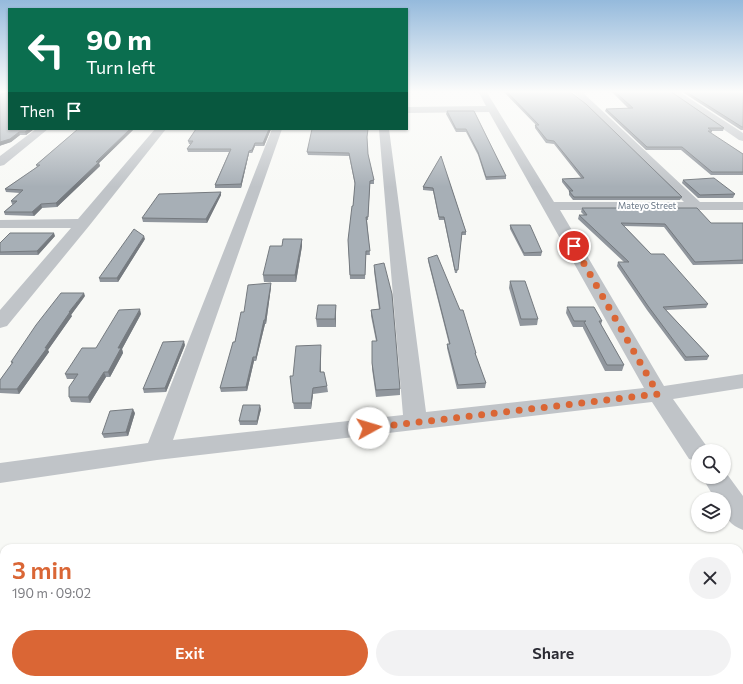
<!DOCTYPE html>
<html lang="en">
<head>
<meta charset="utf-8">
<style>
	:root { --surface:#fff; --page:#f2f2f3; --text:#2b2b33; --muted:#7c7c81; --accent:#da6635 }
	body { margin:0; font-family:Commissioner,sans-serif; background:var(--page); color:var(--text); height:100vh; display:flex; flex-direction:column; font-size:15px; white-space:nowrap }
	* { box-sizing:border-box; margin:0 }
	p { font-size:13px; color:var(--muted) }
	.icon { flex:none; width:22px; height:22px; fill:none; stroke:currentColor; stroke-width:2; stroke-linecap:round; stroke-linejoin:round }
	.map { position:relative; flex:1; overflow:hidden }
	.side { position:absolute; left:0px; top:544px; width:743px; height:140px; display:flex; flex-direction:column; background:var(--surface); border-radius:12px 12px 0 0; box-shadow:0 1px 3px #0004 }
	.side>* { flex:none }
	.hud { position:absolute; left:8px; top:8px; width:400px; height:122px; border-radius:0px; box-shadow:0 1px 3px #0004; background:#0b6e4f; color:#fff; overflow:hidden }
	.fabs { position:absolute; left:691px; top:444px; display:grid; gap:8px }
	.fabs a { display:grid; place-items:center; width:40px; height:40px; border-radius:50%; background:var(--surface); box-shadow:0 1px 3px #0004; font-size:20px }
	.pin { position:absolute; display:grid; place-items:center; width:34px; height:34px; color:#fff; margin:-17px; border:2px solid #fff; border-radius:50%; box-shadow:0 1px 4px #0007 }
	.me { position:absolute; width:44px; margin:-22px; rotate:84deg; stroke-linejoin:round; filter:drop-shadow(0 0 3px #0008) }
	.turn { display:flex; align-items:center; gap:14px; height:84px; padding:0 12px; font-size:18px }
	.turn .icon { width:52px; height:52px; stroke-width:2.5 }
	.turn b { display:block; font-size:28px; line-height:34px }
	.then { display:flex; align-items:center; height:38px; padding:0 12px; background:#0003; gap:8px; font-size:15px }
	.round { display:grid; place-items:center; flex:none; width:42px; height:42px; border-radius:21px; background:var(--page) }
	.headline { display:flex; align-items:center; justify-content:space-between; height:68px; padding:0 12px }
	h1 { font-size:24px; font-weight:600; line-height:30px; color:var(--accent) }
	.button { display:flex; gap:8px; margin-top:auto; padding:8px 12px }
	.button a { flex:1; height:46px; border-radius:24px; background:var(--accent); color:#fff; font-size:16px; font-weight:600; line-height:46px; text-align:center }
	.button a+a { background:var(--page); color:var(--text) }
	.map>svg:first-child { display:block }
</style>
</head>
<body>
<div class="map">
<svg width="743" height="684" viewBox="0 0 743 684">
	<rect width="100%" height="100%" fill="#f8f9f6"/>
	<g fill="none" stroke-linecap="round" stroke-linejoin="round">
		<path fill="#c0c4c8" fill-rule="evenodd" d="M0 91H9V92L0 97Z
			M478 91H486L554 202H684L572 91H581L700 202H743V210H560L664 386 743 374V388L673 399 710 451H698V461L689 459 652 402 157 460 0 483V463L148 443 272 129H282L173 440 403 415 379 129H389L426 412 644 388 489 112 407 113V107L486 106Z
			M668 91H678L743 133V141L739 140Z
			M36 129H48L4 165 0 166V156Z
			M155 129H166L89 226 7 326 0 328V310L71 228H0V220L78 219Z
			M724 470 743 496V530C727 524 724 515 724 499H715L702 477H724Z"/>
	</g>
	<path fill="#90969d" d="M505 91H569L682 197 680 200H573L569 195V191L562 182V179L581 178 554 144 546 143 535 128V125H536L504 92Z
		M611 91H670L724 128 723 131H712L711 134 743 154V175H711L681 150H646L605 111 606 109H629Z
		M681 91H743V130H741Z
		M447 111H474L506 176V179L486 180 478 155 466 132H456L446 114Z
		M9 129H34L26 135H20L11 142 2 145Z
		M78 129H134L99 163 100 166 57 207 42 208 34 216 5 215 4 212 13 204H12L11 201 20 193 6 192 5 189 37 167 36 165Z
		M271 129 264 146H255L252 153H249L241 188H215V185L229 152H188L187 149 191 144H189L188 141Z
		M367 139 368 154 374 180V184H370L368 220H367L370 255H366L365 279H350L348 240 353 206 355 185 349 156 308 155 307 152Z
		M441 156 466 232V235H462L457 273H455L444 220H439L433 191 423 190V187Z
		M683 180 735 194 733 198H698L682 183Z
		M221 192V195L207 223 143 222 142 218Z
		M582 208 711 223H743V264L693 265 664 227 624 226 651 254 708 304 706 308 666 310 709 356 707 360 685 361 647 310 617 266 618 262H624L578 219 579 215H584L581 212Z
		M510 225 542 252 541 256H524L510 229Z
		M55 236 38 255H0V243Z
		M145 239 118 282H100L99 278Z
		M302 239V246L296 282H264L263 275 282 246Z
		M428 258 476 353V356L486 383 485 388 457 389 447 348V344H449L428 261Z
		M374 265 400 389V395L376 397 372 369V341H376L371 316V310L379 309 374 271Z
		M510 281 538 319 537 325 520 326 509 288Z
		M271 287 266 324H265L256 361H254L247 391 221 392 220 388 244 312Z
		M85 296 71 315 72 316 48 350 49 352 19 394 0 393V380L12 364 11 362Z
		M336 305V327H317L316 319Z
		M567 307 602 321 601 325 624 365 622 371H605L583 328V327H573L566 313Z
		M141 314 122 349 123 353 110 377H106L90 403 71 402 69 397 74 379H67L65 374 96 348Z
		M185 345 166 392 144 393 143 389Z
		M321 351V372L327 386 328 392 313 394 311 409H294L290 376H293Z
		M261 409 257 425H240L239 421Z
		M135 413 128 436 104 438 102 434Z"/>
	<path fill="#757a7f" d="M29 129H34L26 135 25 132Z
		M130 129H134L99 163 100 166 57 207 56 203Z
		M269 129H271L264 146 263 143Z
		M19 132 20 135 11 142 2 145 0 146V142Z
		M255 143V146L252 153V150Z
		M249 151V153L241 188V184Z
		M221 192V195L207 223 206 219Z
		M41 204 42 208 34 216 32 212Z
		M54 233 55 236 38 255 37 251Z
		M144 236 145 239 118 282 117 278Z
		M302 239V246L296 282 295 275Z
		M271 283V287L266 324 265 320Z
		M84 293 85 296 71 315 72 316 48 350 49 352 19 394 17 389 69 312Z
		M336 305V327L335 319Z
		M140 309 141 314 122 349 123 353 110 377 108 372 118 348Z
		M264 320 265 324 256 361V357Z
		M184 341 185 345 166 392 165 388Z
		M321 345V378L320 372Z
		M253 357 254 361 247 391 246 387Z
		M104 372 106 377 90 403 88 397Z
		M313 388V394L311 409V403Z
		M260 405 261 409 257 425V421Z
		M133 409 135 413 128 436 126 432Z"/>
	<path fill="#a7afb6" stroke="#757a7f" d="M9 91V129H29L25 132H19L10 139 0 142V95Z
		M506 91H569L586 104 682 197H574L569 191H573L562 179 584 178 554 141 547 140 535 125H539Z
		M614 91H670L724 128H708L712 131H708L743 154V172H712L682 147H647L606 109 633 108Z
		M685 91H743V127H742Z
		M447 111H474L506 176 486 177 478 152 466 129H456Z
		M78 129H130L96 162H99L56 203 41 204 32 212H4L17 201H11L23 190 5 189 40 165H36Z
		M196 129H269L263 143H255L252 150 249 151 241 184 215 185 231 149H187L193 141H188Z
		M312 129H368L367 137 368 154 374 180 370 181 368 217H366L370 251H366L365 275H350L348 240 352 206H353L355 183 349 153 307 152Z
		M441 156 466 232H462L458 270H455L444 217H439L433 188 423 187Z
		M714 178 735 194 700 195 683 180Z
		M221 192 206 219 142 218 159 194Z
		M582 208H697L711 223H743V260L695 262 665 224 621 223 651 254H664L708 304 663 307 709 356 686 357 648 306 618 262H629L579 215H587Z
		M510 225H530L542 252 524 253Z
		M134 229 144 236 117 278H99Z
		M10 233H54L37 251 0 252V243Z
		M283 239H302L295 275H263L270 246H282Z
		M437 255 460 310H463L476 353H475L486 383 458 385 447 344H450L428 258Z
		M384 263 392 294 400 389 376 390 372 363V341H377L371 310 380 309 374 265Z
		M510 281H525L538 319H521Z
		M271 283 265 320H264L256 357H253L246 387 220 388 233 342H235L241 312H244L248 285Z
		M61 293H84L69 312H70L45 348H47L17 389H0V380L13 362H11L36 325Z
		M318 305H336L335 319H316Z
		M567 307H594L602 321H599L624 365H607L584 322 586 321H574Z
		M140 309 118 348H121L108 372H104L88 397H69V387L78 374H65L82 348H96L119 310Z
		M184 341 165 388 143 389 163 342Z
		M321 345 320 372H324L327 386 313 388 311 403H293L290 376H293L296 346Z
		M243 405H260L257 421H239Z
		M133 409 126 432 102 434 110 411Z"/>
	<linearGradient id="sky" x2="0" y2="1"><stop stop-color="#95badc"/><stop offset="0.49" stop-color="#fcfcfb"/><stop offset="1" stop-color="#fcfcfb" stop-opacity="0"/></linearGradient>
	<rect width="743" height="187" fill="url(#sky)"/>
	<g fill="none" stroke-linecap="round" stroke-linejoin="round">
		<path stroke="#da6635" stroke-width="7" stroke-dasharray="0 12.6" d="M369 428 658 394 574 246"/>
	</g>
	<g text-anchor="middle" stroke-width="4" stroke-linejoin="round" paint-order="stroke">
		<g font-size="9" fill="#697786" stroke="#fff">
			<text x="647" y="209">Mateyo Street</text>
		</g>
	</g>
</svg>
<div class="fabs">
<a><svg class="icon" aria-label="search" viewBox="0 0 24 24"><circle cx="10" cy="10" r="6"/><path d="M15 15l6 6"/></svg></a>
<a><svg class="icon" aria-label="layers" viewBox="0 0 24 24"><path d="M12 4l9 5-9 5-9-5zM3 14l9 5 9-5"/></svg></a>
</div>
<div class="pin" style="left:574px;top:246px;background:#d93025"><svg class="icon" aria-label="arrive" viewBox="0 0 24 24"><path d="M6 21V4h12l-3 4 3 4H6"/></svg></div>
<svg class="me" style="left:369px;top:428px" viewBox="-20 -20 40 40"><circle r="19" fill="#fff"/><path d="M0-13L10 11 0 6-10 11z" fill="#da6635"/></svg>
<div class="hud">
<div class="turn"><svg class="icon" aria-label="left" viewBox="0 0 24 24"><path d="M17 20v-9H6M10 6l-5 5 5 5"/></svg><div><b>90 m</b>Turn left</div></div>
<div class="then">Then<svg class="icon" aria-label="arrive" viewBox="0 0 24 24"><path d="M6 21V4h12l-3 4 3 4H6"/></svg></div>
</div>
<section class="side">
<div class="headline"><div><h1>3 min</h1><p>190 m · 09:02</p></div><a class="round"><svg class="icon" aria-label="close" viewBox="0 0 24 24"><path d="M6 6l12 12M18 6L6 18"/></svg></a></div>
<div class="button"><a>Exit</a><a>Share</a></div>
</section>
</div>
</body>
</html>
